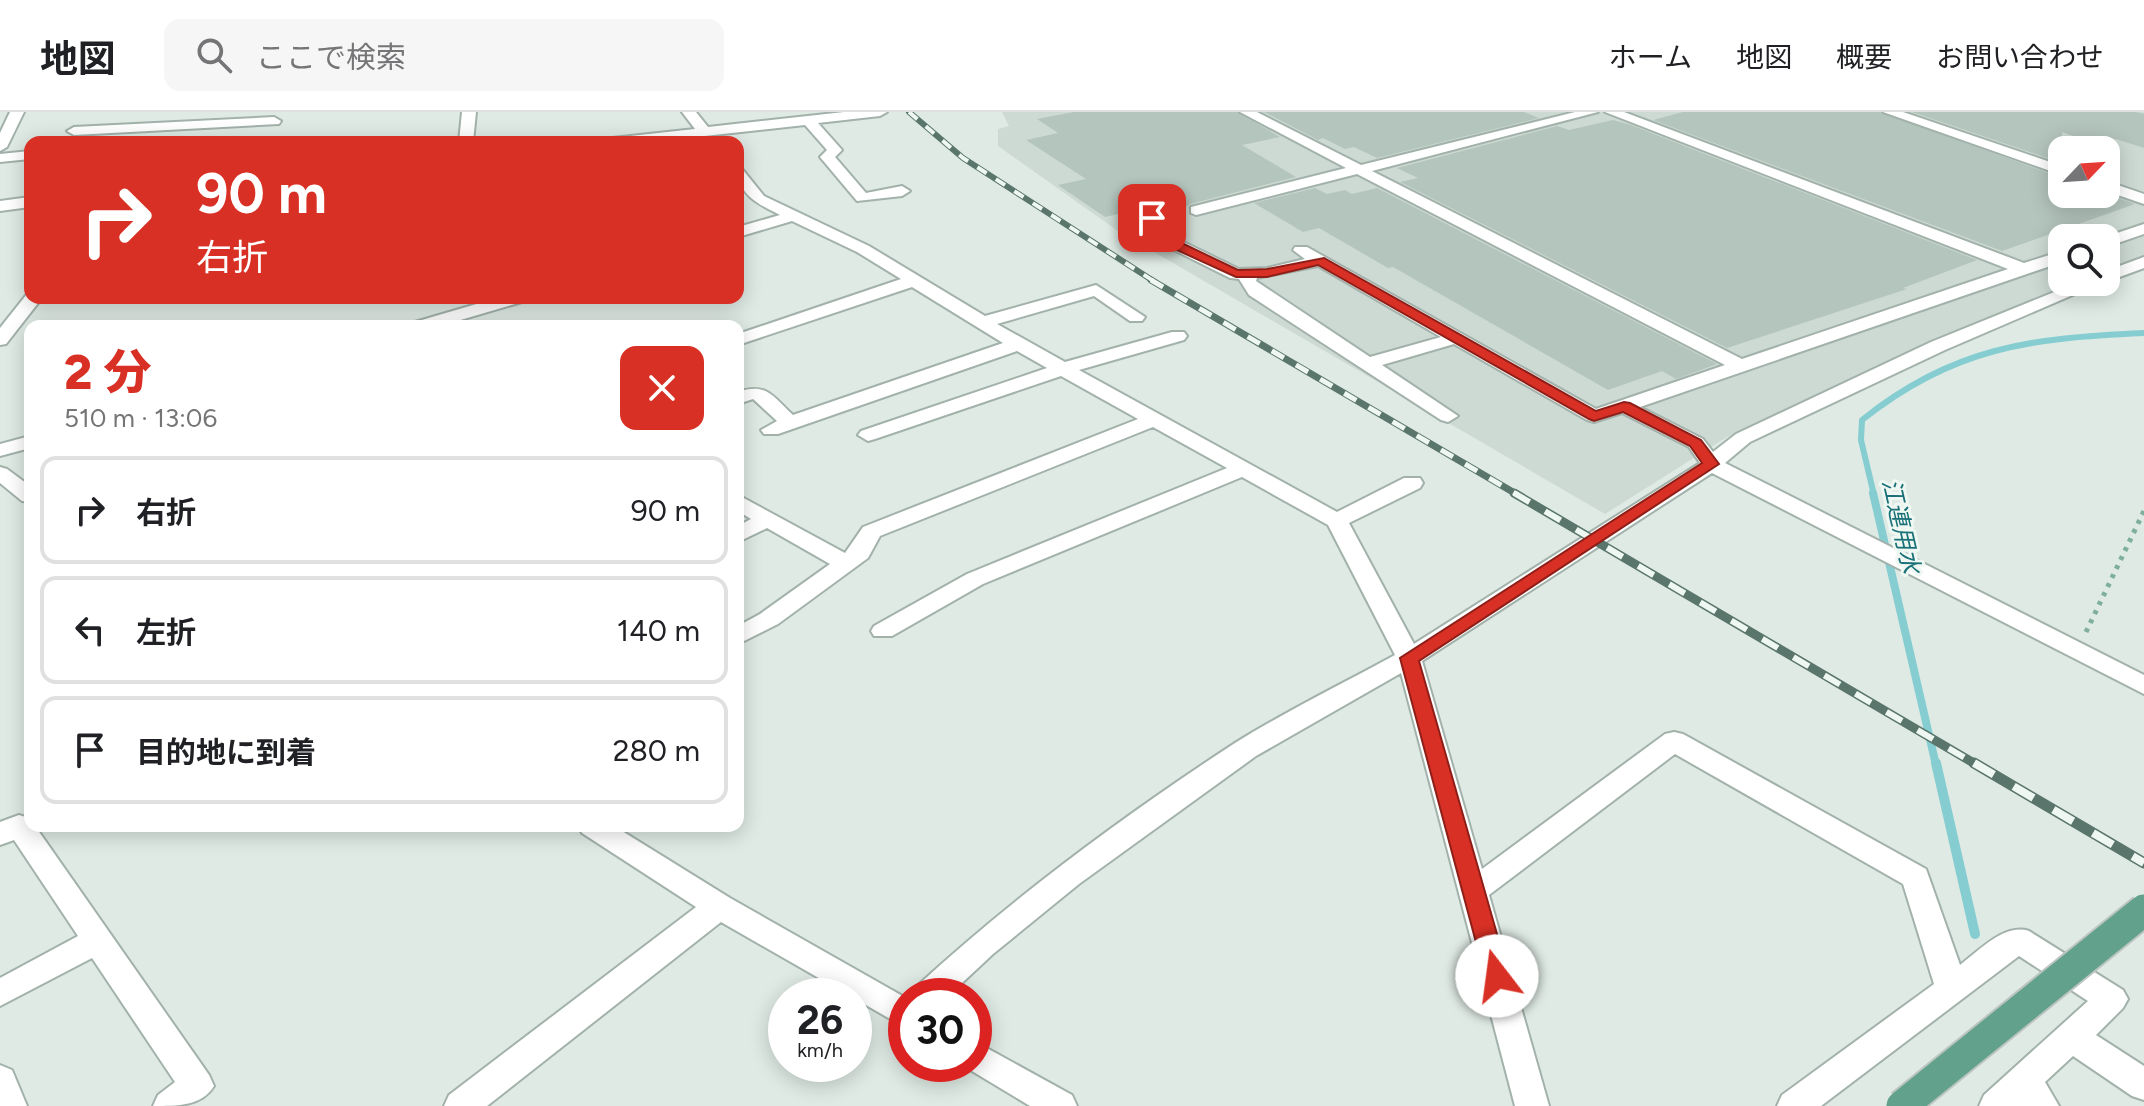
<!DOCTYPE html>
<html lang="ja">
<head>
<meta charset="utf-8">
<style>
	:root { --surface:#fff; --page:#f6f6f6; --text:#202124; --muted:#757577; --line:#e0e0e0; --accent:#d93025 }
	body { margin:0; font-family:Figtree,"Noto Sans JP",sans-serif; background:var(--page); color:var(--text); height:100vh; display:flex; flex-direction:column; font-size:30px; white-space:nowrap }
	* { box-sizing:border-box; margin:0 }
	p { font-size:26px; color:var(--muted) }
	.icon { flex:none; width:44px; height:44px; fill:none; stroke:currentColor; stroke-width:2; stroke-linecap:round; stroke-linejoin:round }
	.map { position:relative; flex:1; overflow:hidden }
	.side { position:absolute; left:24px; top:208px; width:720px; height:512px; display:flex; flex-direction:column; background:var(--surface); border-radius:16px; box-shadow:0 4px 20px #0003 }
	.side>* { flex:none }
	.guide { position:absolute; left:24px; top:24px; width:720px; height:168px; border-radius:16px; box-shadow:0 4px 20px #0003; background:#d93025; color:#fff; overflow:hidden }
	.needle { width:52px; rotate:65deg }
	.fabs { position:absolute; left:2048px; top:24px; display:grid; gap:16px }
	.fabs a { display:grid; place-items:center; width:72px; height:72px; border-radius:16px; background:var(--surface); box-shadow:0 4px 20px #0003; font-size:40px }
	.speed { position:absolute; left:768px; top:866px; display:flex; gap:16px; font-size:40px; font-weight:700; text-align:center }
	.speed>* { display:grid; place-content:center; width:104px; height:104px; border-radius:50%; background:var(--surface); box-shadow:0 4px 20px #0003; line-height:1 }
	.speed small { font-size:20px; font-weight:400 }
	.speed .limit { border:12px solid #d22; background:#fff; color:#111 }
	.pin { position:absolute; display:grid; place-items:center; width:68px; height:68px; color:#fff; margin:-34px; border-radius:16px; box-shadow:0 4px 12px #0006 }
	.me { position:absolute; width:88px; margin:-44px; rotate:345deg; stroke-linejoin:round; filter:drop-shadow(0 0 6px #0008) }
	.turn { display:flex; align-items:center; gap:28px; height:168px; padding:0 40px; font-size:36px }
	.turn .icon { width:104px; height:104px; stroke-width:2.5 }
	.turn b { display:block; font-size:56px; line-height:68px }
	.round { display:grid; place-items:center; flex:none; width:84px; height:84px; border-radius:16px; background:var(--page) }
	.headline { display:flex; align-items:center; justify-content:space-between; height:136px; padding:0 40px }
	h1 { font-size:48px; font-weight:800; line-height:60px; color:var(--accent) }
	ul { padding:0; list-style:none }
	li { display:flex; align-items:center; gap:24px; height:108px; margin:0 16px 12px; padding:0 24px; border:4px solid var(--line); border-radius:16px }
	li div { flex:1 }
	li b { display:block; font-size:30px }
	li em { font-style:normal }
	header { display:flex; align-items:center; gap:48px; box-sizing:border-box; height:112px; padding:0 40px; background:var(--surface); border-bottom:2px solid var(--line) }
	header strong { font-size:38px }
	nav { display:flex; gap:44px; margin-inline-start:auto; font-size:28px }
	.search { width:560px; height:72px; background:var(--page); display:flex; align-items:center; gap:20px; box-sizing:border-box; padding:0 28px; border-radius:16px; color:var(--muted); font-size:30px }
	.map>svg:first-child { display:block }
</style>
</head>
<body>
<header>
<strong>地図</strong>
<div class="search"><svg class="icon" aria-label="search" viewBox="0 0 24 24"><circle cx="10" cy="10" r="6"/><path d="M15 15l6 6"/></svg>ここで検索</div>
<nav><a>ホーム</a><a>地図</a><a>概要</a><a>お問い合わせ</a></nav>
</header>
<div class="map">
<svg width="2144" height="994" viewBox="0 0 2144 994">
	<rect width="100%" height="100%" fill="#dfeae4"/>
	<path fill="#cddad3" fill-rule="evenodd" d="M1002 0H2144V145L2106 160V126H2062V170H2081L1998 203 1727 325 1605 402 1118 119 998 34V17L1009 14ZM2062 38H2106V82H2062Z"/>
	<g fill="none" stroke-linecap="round" stroke-linejoin="round">
		<path stroke="#85cdd1" stroke-width="6" d="M1874 383 1861 328 1862 308C1953 235 2031 226 2144 221"/>
		<path stroke="#85cdd1" stroke-width="8" d="M1873 381 1936 653"/>
		<path stroke="#85cdd1" stroke-width="10" d="M1936 651 1975 822"/>
	</g>
	<path fill="#b4c5bd" d="M1074 0H1237L1280 25 1242 33 1296 65 1190 92 1181 98 1169 90 1105 105 1058 73 1086 67 1026 28 1058 21 1037 7Z
		M1264 0H1524L1539 6 1377 46 1354 35 1345 37 1323 26 1318 28Z
		M1683 0H1880L2062 66V83L2106 82 2135 92 2002 139 1653 8Z
		M1912 0H2136L2144 2V36L2116 27 2096 32 2062 20V51Z
		M1613 8 1631 13 1977 148 1903 176 1907 177 1727 236 1400 70 1418 66 1397 56 1557 14 1569 18Z
		M1315 76 1327 82 1345 78 1352 82 1377 76 1717 252 1676 267 1662 259 1608 278 1393 155 1388 156 1319 116 1303 120 1254 91Z"/>
	<g fill="none" stroke-linecap="round" stroke-linejoin="round">
		<g stroke="#a2b2ab" stroke-width="4">
			<path id="minor" d="M10 0H24L7 35 0 39V21Z
				M462 0H476L473 30H459Z
				M682 0H696L708 15 844 0H887L880 4 818 11 842 38 835 45 866 81 902 74 910 79 902 84 857 89 820 45 827 38 805 13 650 30H605L612 26 695 17Z
				M1240 0H1257L1361 53 1575 0H1598L1372 59 1742 247 2008 157 1605 0H1624L2024 151 2062 139V150L1640 295 1703 327 1713 340 1736 322 1931 230 2079 170H2103L1945 238 1750 330 1725 351 2144 563V582L1712 361 1422 549 1482 757 1665 622 1674 620 1683 622 1926 757 1960 853C1979 839 2004 811 2029 819L2123 878 2128 887 2123 896 2096 923 2144 954V988L2132 984 2073 944 2045 970 2059 994H1979L1984 983 2088 889 2019 844 1821 994H1777L1782 983 1934 872 1903 772 1675 642 1489 783 1549 994H1515L1401 561 1256 644 1079 772 993 842 948 884H911L916 875C1014 785 1123 704 1235 631 1286 599 1342 572 1395 543L1328 413 1242 365 983 472 892 524H874L871 519 874 514 967 462 1227 356 1153 315 880 424 868 446 778 512 738 532V514L760 502 830 452 767 416 738 430V414L751 407 738 399V383L845 441 863 415 1138 307 1061 264 875 327 868 329 858 323 861 319 1047 256 1017 239 778 322H764L761 318 777 309 753 287 738 292V280C767 270 773 285 793 303L1003 231 912 175 738 233V222L901 167 857 140 792 109 738 125V115L780 103C758 92 738 83 738 57L743 58 764 84 869 134 985 204 1096 173 1145 205 1142 209H1130L1094 184 997 212 1065 250 1172 220H1184L1187 224 1184 228 1079 258 1337 400 1404 366H1420L1423 371 1420 376 1349 411 1414 532 1700 351 1689 335 1622 301 1594 310 1587 308 1454 232 1382 253 1458 304 1448 310 1441 308 1249 183 1239 167 1230 166 1154 128 1144 106 1152 101 1158 103 1167 122 1239 157 1267 156 1305 147 1293 138 1295 135H1307L1596 297 1725 253 1357 62 1196 103 1191 101V95L1346 56ZM1318 154 1441 225 1370 245 1256 169 1257 166Z
				M1883 0H1903L2062 54V63Z
				M274 5 281 9 279 12 74 23 67 19 74 15Z
				M30 39V47L0 50V42Z
				M2106 69 2144 82V92L2106 79Z
				M30 85V95L0 99V89Z
				M2144 112V122L2106 135V126H2102Z
				M2144 145V156L2106 170V159Z
				M27 182H30V186H42L6 232 0 233V216Z
				M497 186H525L522 190 440 214H412L415 210Z
				M30 324V336L0 344V332Z
				M0 355 7 357 30 374V390L22 389 0 371Z
				M19 703 29 706 30 714H35L209 963 214 974C202 994 178 994 153 994L158 983 175 970 92 846 0 894V866L78 824 14 728 0 733V710Z
				M578 714H614L730 786 906 886V916L721 810 487 994H444L449 983 696 795 582 721Z
				M974 929 1072 983 1077 994H1030L962 953 974 952Z
				M0 953 12 958 27 994H0Z"/>
		</g>
		<path stroke="#7eaf9b" stroke-width="5" stroke-dasharray="4 6" stroke-linecap="butt" d="M2086 520 2144 399"/>
		<use href="#minor" fill="#fff" fill-rule="evenodd"/>
		<g stroke="#5a766c" stroke-width="6">
			<path id="rail-far3" d="M909 0 963 46 1155 170"/>
		</g>
		<g stroke="#5a766c" stroke-width="7">
			<path id="rail-far2" d="M1151 168 1518 383"/>
		</g>
		<g stroke="#5a766c" stroke-width="9">
			<path id="rail-far1" d="M1514 381 1977 653"/>
		</g>
		<g stroke="#5a766c" stroke-width="11">
			<path id="rail" d="M1974 651 2144 751"/>
		</g>
		<use href="#rail-far3" stroke="#eff7f2" stroke-width="4" stroke-dasharray="11" stroke-linecap="butt"/>
		<use href="#rail-far2" stroke="#eff7f2" stroke-width="5" stroke-dasharray="14" stroke-linecap="butt"/>
		<use href="#rail-far1" stroke="#eff7f2" stroke-width="6" stroke-dasharray="18" stroke-linecap="butt"/>
		<use href="#rail" stroke="#eff7f2" stroke-width="8" stroke-dasharray="23" stroke-linecap="butt"/>
		<g stroke="#bcc4c1" stroke-width="35" stroke-linecap="butt">
			<path id="major-bridge" d="M1902 994 2144 798"/>
		</g>
		<use href="#major-bridge" stroke="#62a18b" stroke-width="31"/>
	</g>
	<path fill="#d93025" stroke="#8d1f18" stroke-width="2" d="M1152 102 1158 106 1165 123 1238 158 1267 157 1324 146 1596 299 1624 290 1630 291 1701 328 1719 352 1419 549 1509 864 1505 871 1497 874 1488 871 1485 864 1400 546 1702 351 1690 334 1623 300 1594 309 1589 307 1318 153 1267 165H1236L1155 128 1146 106Z"/>
	<g text-anchor="middle" stroke-width="6" stroke-linejoin="round" paint-order="stroke">
		<g font-size="24" font-style="italic" fill="#197077" stroke="#eff7f2">
			<text transform="translate(1901 414) rotate(77)" y="8">江連用水</text>
		</g>
	</g>
</svg>
<div class="fabs">
<a><svg class="needle" viewBox="-14 -14 28 28"><path d="M0-13l5 13h-10z" fill="#e53935"/><path d="M0 13l5-13h-10z" fill="#757577"/></svg></a>
<a><svg class="icon" aria-label="search" viewBox="0 0 24 24"><circle cx="10" cy="10" r="6"/><path d="M15 15l6 6"/></svg></a>
</div>
<div class="speed"><div>26<small>km/h</small></div><div class="limit">30</div></div>
<div class="pin" style="left:1152px;top:106px;background:#d93025"><svg class="icon" aria-label="arrive" viewBox="0 0 24 24"><path d="M6 21V4h12l-3 4 3 4H6"/></svg></div>
<svg class="me" style="left:1497px;top:864px" viewBox="-20 -20 40 40"><circle r="19" fill="#fff"/><path d="M0-13L10 11 0 6-10 11z" fill="#d93025"/></svg>
<div class="guide">
<div class="turn"><svg class="icon" aria-label="right" viewBox="0 0 24 24"><path d="M7 20v-9h11M14 6l5 5-5 5"/></svg><div><b>90 m</b>右折</div></div>
</div>
<section class="side">
<div class="headline"><div><h1>2 分</h1><p>510 m · 13:06</p></div><a class="round" style="background:#d93025;color:#fff"><svg class="icon" aria-label="close" viewBox="0 0 24 24"><path d="M6 6l12 12M18 6L6 18"/></svg></a></div>
<ul>
<li><svg class="icon" aria-label="right" viewBox="0 0 24 24"><path d="M7 20v-9h11M14 6l5 5-5 5"/></svg><div><b>右折</b></div><em>90 m</em></li>
<li><svg class="icon" aria-label="left" viewBox="0 0 24 24"><path d="M17 20v-9H6M10 6l-5 5 5 5"/></svg><div><b>左折</b></div><em>140 m</em></li>
<li><svg class="icon" aria-label="arrive" viewBox="0 0 24 24"><path d="M6 21V4h12l-3 4 3 4H6"/></svg><div><b>目的地に到着</b></div><em>280 m</em></li>
</ul>
</section>
</div>
</body>
</html>
